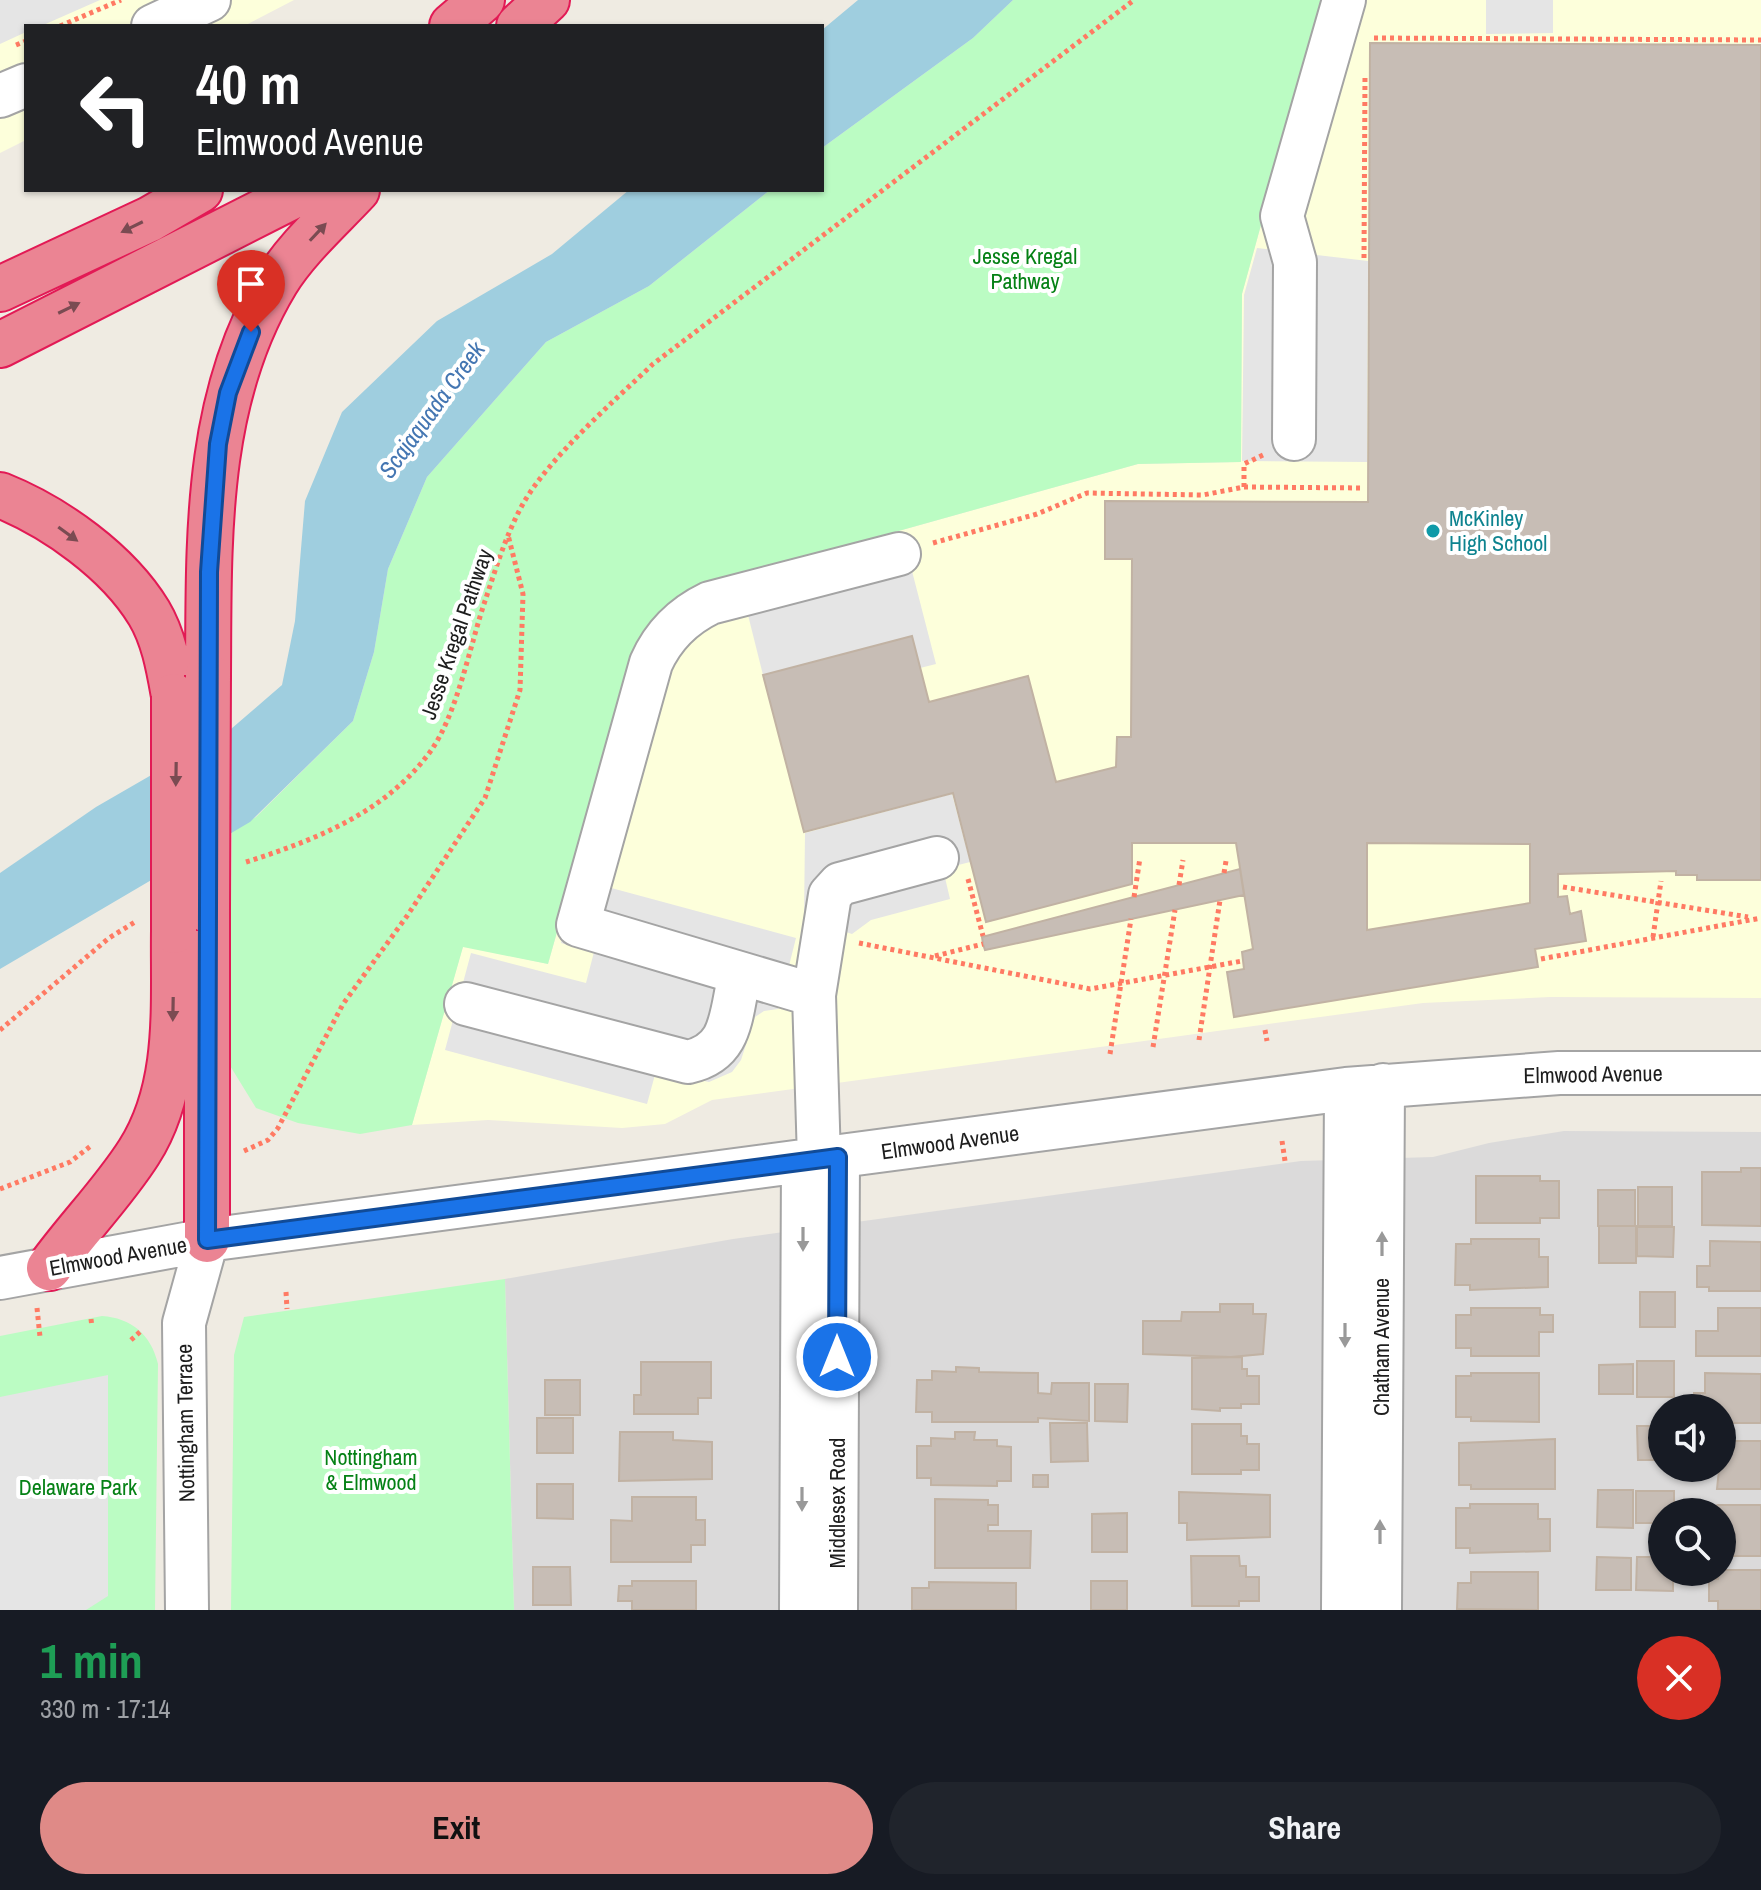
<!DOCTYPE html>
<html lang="en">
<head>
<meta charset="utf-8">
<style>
	:root { --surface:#171b24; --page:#20242c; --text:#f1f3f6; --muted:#9ea1a6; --accent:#df8a87 }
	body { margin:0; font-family:"Archivo Narrow",sans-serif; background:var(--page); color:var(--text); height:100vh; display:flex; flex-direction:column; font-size:30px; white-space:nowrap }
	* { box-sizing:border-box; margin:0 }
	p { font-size:26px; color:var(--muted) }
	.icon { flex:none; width:44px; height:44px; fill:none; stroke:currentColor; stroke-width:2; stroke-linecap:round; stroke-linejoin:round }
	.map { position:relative; height:1610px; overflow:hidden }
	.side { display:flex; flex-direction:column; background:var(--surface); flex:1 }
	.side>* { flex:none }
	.banner { position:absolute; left:24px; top:24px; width:800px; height:168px; border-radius:0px; box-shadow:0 2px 6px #0004; background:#202124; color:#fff; overflow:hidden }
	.tools { position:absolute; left:1648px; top:1394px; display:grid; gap:16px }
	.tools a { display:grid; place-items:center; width:88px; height:88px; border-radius:50%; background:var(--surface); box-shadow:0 2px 6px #0004; font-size:40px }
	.pin { position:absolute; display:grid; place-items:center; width:68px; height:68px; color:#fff; margin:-82px -34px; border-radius:50% 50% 50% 0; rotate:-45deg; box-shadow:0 0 8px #0007 }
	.pin .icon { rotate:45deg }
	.me { position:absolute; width:88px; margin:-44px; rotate:0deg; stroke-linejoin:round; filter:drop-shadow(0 0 6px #0008) }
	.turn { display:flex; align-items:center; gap:28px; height:168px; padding:0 40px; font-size:36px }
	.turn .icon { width:104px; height:104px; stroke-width:2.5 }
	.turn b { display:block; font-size:56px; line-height:68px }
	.round { display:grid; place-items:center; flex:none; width:84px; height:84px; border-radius:42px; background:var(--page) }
	.head { display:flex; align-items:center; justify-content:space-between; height:136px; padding:0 40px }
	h1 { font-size:48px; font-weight:700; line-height:60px; color:#1e9e55 }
	.primary-button { display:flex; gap:16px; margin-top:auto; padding:16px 40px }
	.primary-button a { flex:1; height:92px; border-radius:48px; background:var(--accent); color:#111; font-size:32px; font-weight:700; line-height:92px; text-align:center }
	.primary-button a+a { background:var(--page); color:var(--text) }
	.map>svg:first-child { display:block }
</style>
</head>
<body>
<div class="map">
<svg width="1761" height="1610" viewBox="0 0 1761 1610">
	<rect width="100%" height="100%" fill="#efebe2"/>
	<path fill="#dbdada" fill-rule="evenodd" d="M1564 1131 1761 1132V1610H514L505 1279 733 1239 1301 1161 1433 1157 1489 1143ZM1662 1408H1722V1468H1662ZM1662 1512H1722V1572H1662Z"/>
	<path fill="#fdffdb" d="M0 0H294L244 26H26V140L0 153Z
		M1323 0H1761V998L1550 997 1423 1003 712 1100 665 1124 622 1128 488 1120 412 1125 463 946 548 964 626 688 654 628 691 589 1138 464 1241 462 1242 294Z"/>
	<path fill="#bbfcc3" d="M1013 0H1323L1242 294 1241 462 1138 464 691 589 654 628 626 688 548 964 463 947 412 1125 360 1134 298 1123 256 1108 229 1064 232 831 256 817 353 721 374 652 388 569 427 477 546 342 649 286 770 190H822V148L973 38Z
		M505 1279 514 1610H231L234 1355 244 1317Z
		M102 1316C131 1318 151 1334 158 1364L155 1610H0V1336Z"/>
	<path fill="#e5e5e5" d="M0 0H100L41 26H26V32L0 44Z
		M1486 0H1553V33L1486 34Z
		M1257 248 1368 261 1367 462 1242 461 1244 295Z
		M905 544 936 664 920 668 911 636 763 675 741 587Z
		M952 794 970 862 943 869 950 899 871 920 852 934 804 918 805 833Z
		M578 879 796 938 778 1009 764 1011 755 1017 741 1060 732 1072 709 1082 656 1071 647 1104 445 1050 471 953 586 983 594 952 561 943Z
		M108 1375V1596L86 1610H0V1397Z"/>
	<path fill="#9fcedf" d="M858 0H1013L973 38 822 148V30Z
		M629 190H770L649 286 546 342 427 477 388 569 374 652 353 721 250 822 0 969V873L96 807 231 729 282 685 295 621 305 501 342 412 437 321 552 254Z"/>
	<path fill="#c7bdb5" stroke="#c1b2a3" stroke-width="2" fill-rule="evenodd" d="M1370 43 1761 45V880H1697V875H1676V871L1558 874V897L1567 896 1570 914 1581 911 1586 941 1535 949 1538 967 1234 1017 1227 972 1244 969 1242 952 1253 949 1236 843H1132V884L986 922 953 793 804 832 763 675 912 636 929 702 1028 676 1056 782 1116 767 1117 737H1131L1132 559H1105V501L1368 502ZM1367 843 1530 844V903L1367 930Z
		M1240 869 1244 895 985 950 983 944 982 937Z
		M1741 1168H1761V1226L1702 1225V1172H1741Z
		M1476 1176H1540V1181H1559V1218H1540V1223H1476Z
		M1638 1187H1672V1226H1638Z
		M1598 1190H1635V1226H1598Z
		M1599 1226H1636V1263H1599Z
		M1637 1227H1674L1673 1257 1637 1256Z
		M1471 1239H1539V1257H1548V1287L1470 1290V1285H1455L1456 1244H1471Z
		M1710 1241 1761 1242V1291H1709V1287H1697V1266H1710Z
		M1640 1292H1675V1327H1640Z
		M1220 1304H1253V1314H1266L1263 1354 1231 1357 1143 1354V1321H1181L1182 1312H1220Z
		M1471 1308H1540V1315H1553V1332H1539V1356H1471V1348H1456V1315H1471Z
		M1718 1308H1761V1356H1696V1331H1718Z
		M1242 1357V1369H1247V1376H1259V1404H1241V1408H1220V1411L1192 1409V1358Z
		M1637 1361H1674V1397H1637Z
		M641 1362H711V1398H698V1414H634V1395H641Z
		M1633 1364V1394H1599V1365Z
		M956 1367 979 1368V1372L1038 1373V1393L1051 1394 1052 1383H1089V1421L1038 1418V1422H932V1412H916L917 1380H932V1371L956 1372Z
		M1471 1373H1539V1422L1471 1421V1417H1456V1376H1471Z
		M1705 1373 1761 1374V1423H1722V1408H1694V1393H1705Z
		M545 1380H580V1415H545Z
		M1095 1384H1128L1127 1422 1095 1421Z
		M537 1418H573V1453H537Z
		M1050 1423H1087L1088 1461 1051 1462Z
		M1192 1424H1241V1436H1247V1444H1259V1470H1241V1474H1192Z
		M1637 1426H1662V1460H1638Z
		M620 1432H673V1440L712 1442V1479L619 1481Z
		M955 1432H975L974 1440H997V1446L1011 1447V1481H997V1486L931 1485V1478H917V1446H931V1438L955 1439Z
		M1555 1439V1489H1471V1485H1459V1443Z
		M1722 1441H1761V1489H1717Z
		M1033 1475H1048V1487H1033Z
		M537 1484H573V1519L537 1518Z
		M1598 1490H1633V1528L1597 1527Z
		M1636 1491H1674V1512H1662V1523H1636Z
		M1179 1492 1270 1495V1537L1187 1540V1523H1179Z
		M632 1497H696V1520H705V1545H691V1562H611V1520L632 1521Z
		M935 1499 988 1500V1505H998V1525H988V1531H1031L1030 1568H935Z
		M1470 1504H1538V1519H1550V1551L1470 1553V1548H1456V1508H1470Z
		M1718 1505H1761V1556H1722V1512H1709V1508Z
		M1127 1513V1552H1092V1514Z
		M1191 1556H1239L1240 1566H1246V1577H1259V1601H1239V1606H1192Z
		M1597 1557 1631 1558V1590H1596Z
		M1637 1557H1662V1572H1673V1591L1636 1590Z
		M533 1567H570L571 1605H533Z
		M1722 1570H1761V1610H1718V1601H1709V1579H1718V1572Z
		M1471 1572H1538V1610L1457 1609 1458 1583H1471Z
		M632 1581H696V1610H632V1601H618L619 1586H632Z
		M1091 1581H1127V1610H1091Z
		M929 1582 1016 1583V1610H912V1588H929Z"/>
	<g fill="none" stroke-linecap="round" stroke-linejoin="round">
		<g stroke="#a4a4a4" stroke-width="46">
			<path id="minor" d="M153 26 209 0
				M0 96 26 85
				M1294 439 1295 262 1282 216 1344 0
				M814 995 578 925 651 663C663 636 683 616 710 603L899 554
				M466 1004 688 1062C734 1052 730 1014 740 974
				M819 1159 814 995 830 895 840 884 937 858
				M0 1278 207 1240 1346 1089 1559 1073H1761
				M187 1610 184 1323 207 1240
				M801 1610 803 1161
				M836 1610 838 1157
				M1343 1610 1346 1089
				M1380 1610 1383 1085"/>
		</g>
		<g stroke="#e21a55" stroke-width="48">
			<path id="highway" d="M452 26 482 0
				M519 26 547 0
				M0 289 150 219 200 190
				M0 345 305 190
				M0 495C55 517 118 562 149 613 164 638 169 668 174 696
				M208 675C209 541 204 401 276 282 297 248 330 219 357 190
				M207 910V1240
				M49 1268C77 1229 113 1193 139 1152 181 1086 173 1005 174 931"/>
		</g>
		<path stroke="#ff7a63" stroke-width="5" stroke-dasharray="4 4" stroke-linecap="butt" d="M60 26 121 0
			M1374 38 1761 40
			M16 45 26 41
			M1364 258 1365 75
			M1244 487V464L1263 455
			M933 543 1037 514 1087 493 1203 495 1244 487 1363 488
			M246 862C315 840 385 813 430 752 458 713 470 644 486 598 497 565 507 532 524 502 551 456 613 402 653 364L1134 0
			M1224 873 1226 861
			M968 879 983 936
			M1179 885 1183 860
			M1563 887 1748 917
			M1134 897 1140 858
			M1653 937 1661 881
			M859 943 1090 989 1242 961
			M935 956 983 944
			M1541 959 1761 918
			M0 1030 109 938 135 922
			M1265 1030 1267 1041
			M1199 1040 1220 900
			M1153 1047 1175 910
			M1110 1054 1131 919
			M1282 1141 1285 1161
			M244 1151 268 1140 278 1128 343 1004 407 916 485 798 520 690 523 594 508 535
			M0 1189 70 1162 92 1145
			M286 1292 287 1309
			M37 1308 40 1337
			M91 1319 92 1327
			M131 1340 141 1331"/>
		<use href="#minor" stroke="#fff" stroke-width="42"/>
		<use href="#highway" stroke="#eb8493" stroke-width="44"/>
		<g stroke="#e21a55" stroke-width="48" stroke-linecap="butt">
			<path id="highway-bridge" d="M207 910 208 675
				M174 931V696"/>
		</g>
		<use href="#highway-bridge" stroke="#eb8493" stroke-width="44"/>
	</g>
	<defs><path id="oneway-solid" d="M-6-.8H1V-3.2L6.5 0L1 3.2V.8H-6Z" transform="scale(2)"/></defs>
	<g fill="#7a4b52">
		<use href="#oneway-solid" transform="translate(132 227) rotate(154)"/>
		<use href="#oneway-solid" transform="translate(318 232) rotate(-47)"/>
		<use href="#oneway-solid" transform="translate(69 308) rotate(-26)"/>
		<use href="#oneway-solid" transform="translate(68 534) rotate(36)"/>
		<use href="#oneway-solid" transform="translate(176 774) rotate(91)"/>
		<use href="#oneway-solid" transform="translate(173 1009) rotate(91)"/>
	</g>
	<g fill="#999">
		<use href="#oneway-solid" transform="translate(803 1239) rotate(90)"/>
		<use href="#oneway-solid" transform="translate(1382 1244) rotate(-90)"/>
		<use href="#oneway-solid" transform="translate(1345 1335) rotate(90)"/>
		<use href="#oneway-solid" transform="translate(802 1499) rotate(90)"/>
		<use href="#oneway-solid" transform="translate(1380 1532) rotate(-90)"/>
	</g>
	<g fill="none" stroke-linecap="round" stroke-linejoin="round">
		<g stroke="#114b97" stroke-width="20">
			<path id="route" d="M251 332 228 393 218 444 209 572 207 1240 838 1157 837 1357"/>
		</g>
		<use href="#route" stroke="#1a73e8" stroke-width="14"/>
	</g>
	<circle fill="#0f9aa8" stroke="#fff" stroke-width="3" cx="1433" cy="531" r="8"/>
	<g text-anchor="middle" stroke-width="8" stroke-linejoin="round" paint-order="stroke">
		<g font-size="22" fill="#058115" stroke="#fff">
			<text x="1025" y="264">Jesse Kregal<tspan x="1025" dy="25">Pathway</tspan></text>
			<text x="371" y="1465">Nottingham<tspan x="371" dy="25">&amp; Elmwood</tspan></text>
			<text x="78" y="1495">Delaware Park</text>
		</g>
		<g font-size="22" fill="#0d838f" stroke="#fff" text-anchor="start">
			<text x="1449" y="526">McKinley<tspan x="1449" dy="25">High School</tspan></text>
		</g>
		<g font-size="22" fill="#1d1d1d" stroke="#fff">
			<text transform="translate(456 634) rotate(-71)" y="8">Jesse Kregal Pathway</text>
			<text transform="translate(1593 1074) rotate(-1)" y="8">Elmwood Avenue</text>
			<text transform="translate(950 1142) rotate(-8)" y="8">Elmwood Avenue</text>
			<text transform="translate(118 1256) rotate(-10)" y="8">Elmwood Avenue</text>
			<text transform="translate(1381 1347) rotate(-90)" y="8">Chatham Avenue</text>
			<text transform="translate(185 1423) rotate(-91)" y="8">Nottingham Terrace</text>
			<text transform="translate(837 1503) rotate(-90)" y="8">Middlesex Road</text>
		</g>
		<g font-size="24" font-style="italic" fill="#4476b2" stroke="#fff">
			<text transform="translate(432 410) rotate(-54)" y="8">Scajaquada Creek</text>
		</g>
	</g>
</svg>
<div class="tools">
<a><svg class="icon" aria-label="sound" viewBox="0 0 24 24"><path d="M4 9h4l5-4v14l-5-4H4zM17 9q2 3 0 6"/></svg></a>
<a><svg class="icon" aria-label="search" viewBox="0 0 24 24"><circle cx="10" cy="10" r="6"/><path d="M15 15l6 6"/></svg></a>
</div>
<div class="pin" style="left:251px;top:332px;background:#d93025"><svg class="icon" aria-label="arrive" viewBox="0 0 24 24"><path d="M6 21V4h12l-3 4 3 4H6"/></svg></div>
<svg class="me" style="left:837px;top:1357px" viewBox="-20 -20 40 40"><circle r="17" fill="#1a73e8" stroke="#fff" stroke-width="3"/><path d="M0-11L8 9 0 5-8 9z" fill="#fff"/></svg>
<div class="banner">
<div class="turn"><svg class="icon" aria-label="left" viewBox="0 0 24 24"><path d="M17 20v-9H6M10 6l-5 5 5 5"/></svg><div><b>40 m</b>Elmwood Avenue</div></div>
</div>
</div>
<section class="side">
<div class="head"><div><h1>1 min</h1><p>330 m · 17:14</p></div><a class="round" style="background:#d93025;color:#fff"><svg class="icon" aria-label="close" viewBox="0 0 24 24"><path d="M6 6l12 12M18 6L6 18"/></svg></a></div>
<div class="primary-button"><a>Exit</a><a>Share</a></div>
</section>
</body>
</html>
